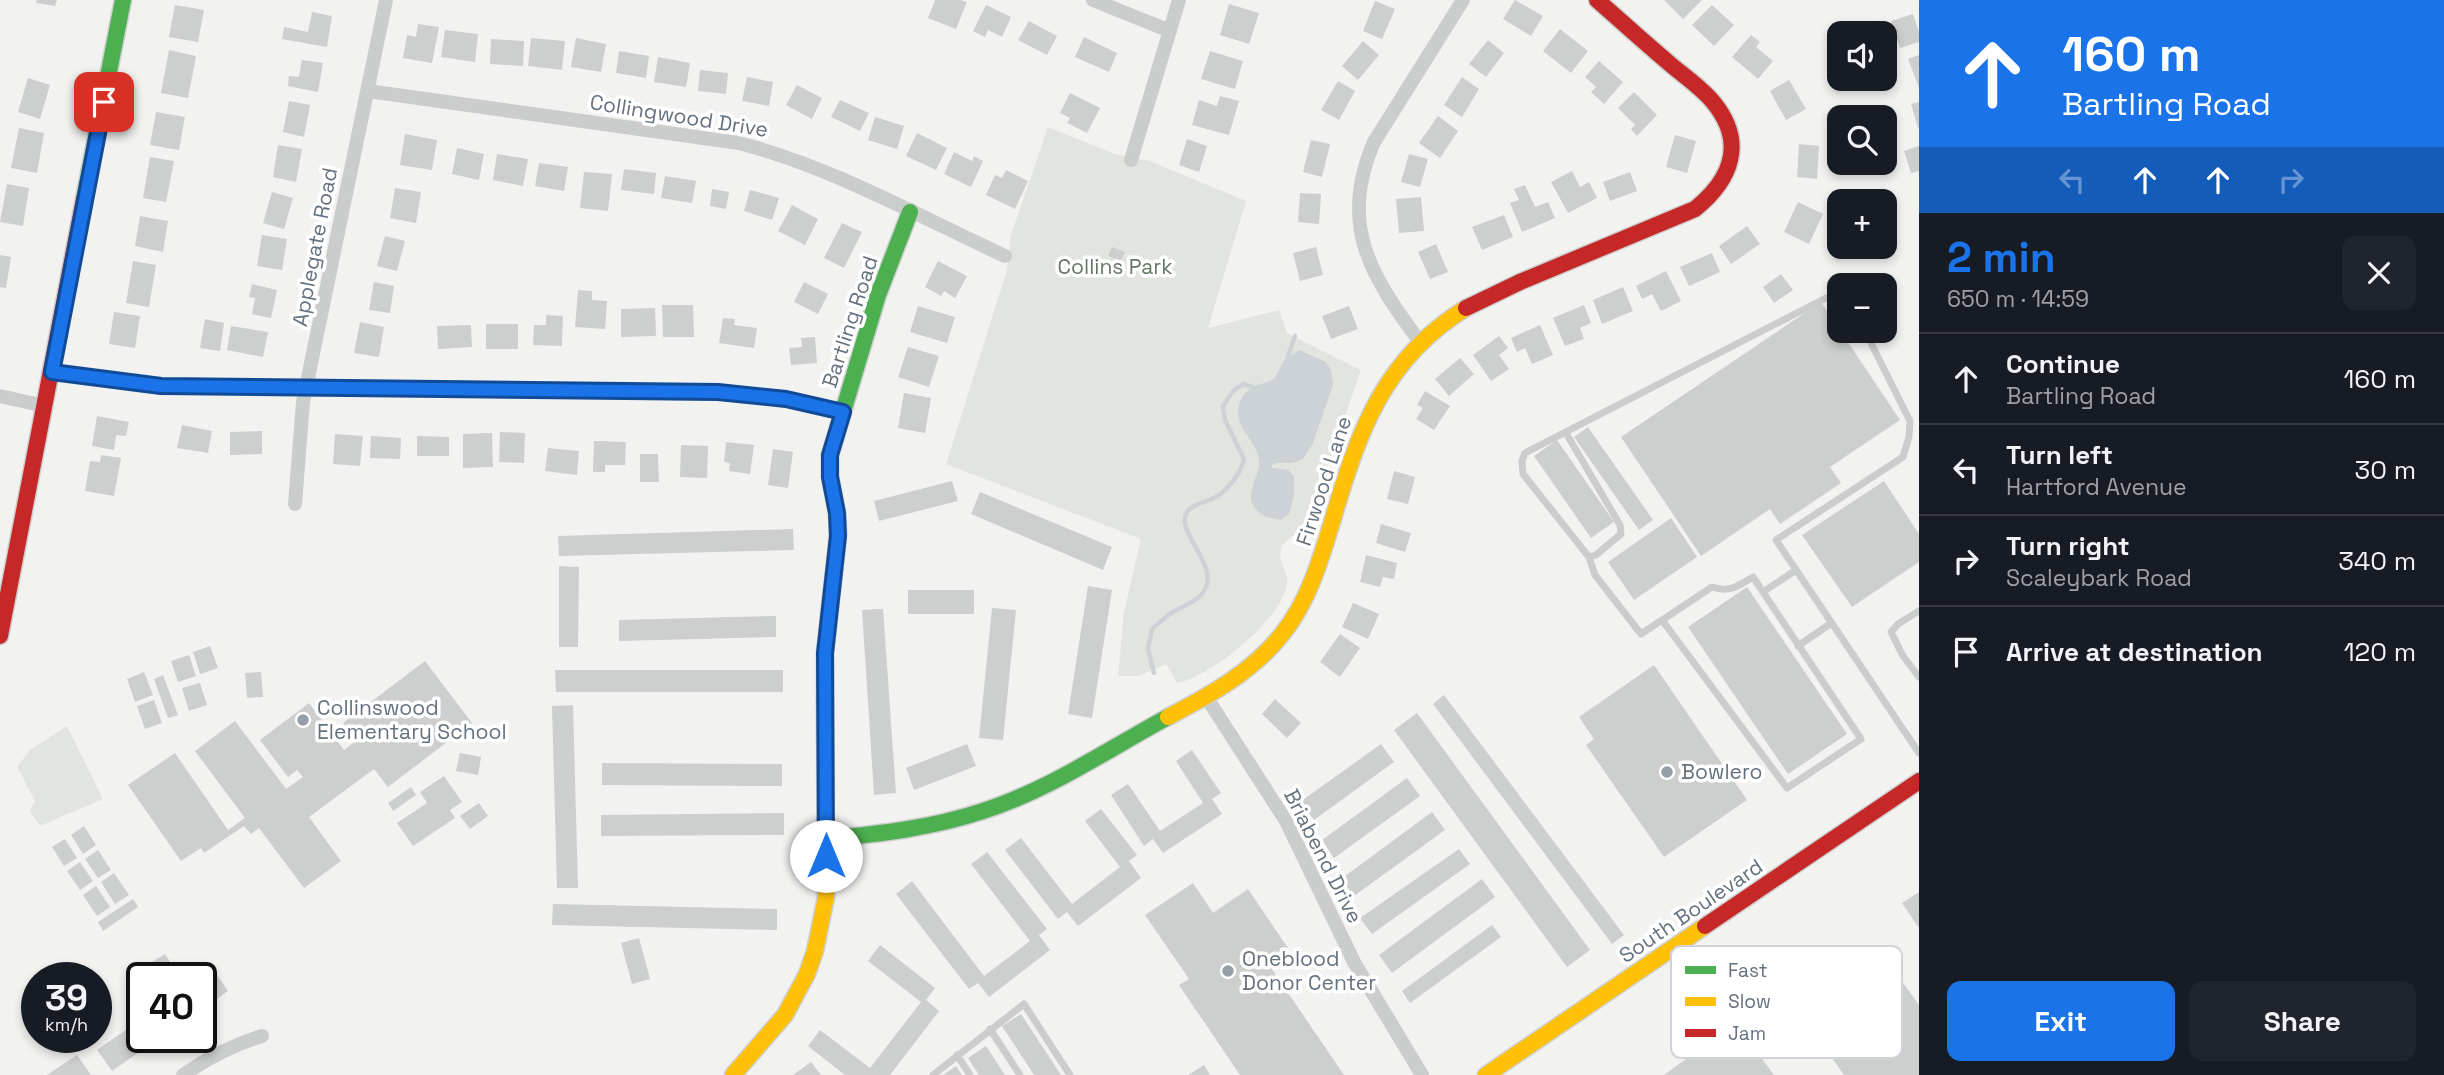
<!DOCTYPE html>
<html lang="en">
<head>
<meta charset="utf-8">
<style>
	:root { --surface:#171b24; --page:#20242c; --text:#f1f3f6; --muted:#9ea1a6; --line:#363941; --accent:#1a73e8 }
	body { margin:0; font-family:"Space Grotesk",sans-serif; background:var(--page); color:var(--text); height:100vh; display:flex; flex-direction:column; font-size:26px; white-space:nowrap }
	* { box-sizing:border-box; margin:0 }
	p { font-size:23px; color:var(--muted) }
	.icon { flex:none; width:38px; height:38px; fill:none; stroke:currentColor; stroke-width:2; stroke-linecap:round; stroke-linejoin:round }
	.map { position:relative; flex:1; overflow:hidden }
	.panel { display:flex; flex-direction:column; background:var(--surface); width:525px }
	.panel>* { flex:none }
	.guide { background:#1a73e8; color:#fff; overflow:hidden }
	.buttons { position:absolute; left:1827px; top:21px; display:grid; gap:14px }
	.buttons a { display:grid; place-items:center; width:70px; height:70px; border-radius:14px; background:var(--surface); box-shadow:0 4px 10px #0003; font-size:35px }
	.speed { position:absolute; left:21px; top:962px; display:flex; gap:14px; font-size:35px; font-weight:700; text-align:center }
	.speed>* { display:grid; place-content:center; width:91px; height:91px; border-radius:50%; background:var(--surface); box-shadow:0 4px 10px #0003; line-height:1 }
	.speed small { font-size:18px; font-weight:400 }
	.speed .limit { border:4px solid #111; border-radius:10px; background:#fff; color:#111 }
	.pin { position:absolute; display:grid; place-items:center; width:60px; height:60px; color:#fff; margin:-30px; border-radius:14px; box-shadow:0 4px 10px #0006 }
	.me { position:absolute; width:77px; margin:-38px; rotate:0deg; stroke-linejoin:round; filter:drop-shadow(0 0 5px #0008) }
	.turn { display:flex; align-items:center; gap:24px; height:147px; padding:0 28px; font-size:32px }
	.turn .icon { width:91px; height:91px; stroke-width:2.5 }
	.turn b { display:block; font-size:49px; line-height:60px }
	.lanes { display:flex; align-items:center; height:66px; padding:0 28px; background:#0003; justify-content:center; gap:35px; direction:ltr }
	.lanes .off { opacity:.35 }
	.round { display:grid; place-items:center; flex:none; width:74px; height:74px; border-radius:14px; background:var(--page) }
	.head { display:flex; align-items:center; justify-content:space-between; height:119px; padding:0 28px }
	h1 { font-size:42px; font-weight:700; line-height:52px; color:var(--accent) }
	.cta { display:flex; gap:14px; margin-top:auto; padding:14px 28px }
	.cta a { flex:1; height:80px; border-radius:14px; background:var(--accent); color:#fff; font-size:28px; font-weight:700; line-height:80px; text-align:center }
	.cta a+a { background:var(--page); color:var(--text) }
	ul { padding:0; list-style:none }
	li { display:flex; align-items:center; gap:21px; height:91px; padding:0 28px; border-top:2px solid var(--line) }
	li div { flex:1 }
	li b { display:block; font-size:26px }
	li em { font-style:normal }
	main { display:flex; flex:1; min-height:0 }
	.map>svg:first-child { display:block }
</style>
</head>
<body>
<main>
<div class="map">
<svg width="1919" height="1075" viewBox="0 0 1919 1075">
	<rect width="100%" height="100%" fill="#f2f3f1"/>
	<path fill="#e2e5df" d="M1048 127 1115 154 1150 161 1246 201 1208 328 1279 310 1287 333 1361 370 1308 524C1301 533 1284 539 1281 549 1277 560 1289 573 1287 585 1281 620 1210 677 1177 683L1166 664 1139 676H1118L1124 612 1141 539 946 464 1007 270 1011 235Z
		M67 726 103 799 40 826 30 811 35 801 17 767 30 750Z"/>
	<path fill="#ccd2d6" d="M1299 350 1326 362 1331 370 1333 385 1313 443 1303 459 1293 463H1276L1272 465V468L1288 470 1294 476V495L1289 514 1281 520C1270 518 1258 516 1253 505 1246 493 1259 476 1259 463 1259 440 1230 427 1240 402 1248 383 1261 387 1275 378L1284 360Z"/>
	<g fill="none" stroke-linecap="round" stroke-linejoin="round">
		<path stroke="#ccd2d6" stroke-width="4.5" d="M1286 362 1295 336
			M1154 673 1148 649 1152 629C1158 624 1165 617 1173 612 1181 607 1193 603 1200 596 1227 569 1173 533 1187 512 1193 503 1207 502 1216 497 1228 490 1241 473 1244 459L1225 420 1223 406 1233 391 1243 384 1255 388"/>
	</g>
	<path fill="#cdcece" d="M37 0H57L55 6 36 3Z
		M935 0H961L967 2 956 29 928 18Z
		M1515 0 1543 16 1531 36 1503 19Z
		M1664 0H1702L1683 19Z
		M1375 1 1395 9 1382 39 1363 31Z
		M1229 4 1259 13 1249 44 1220 35Z
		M175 5 204 10 198 42 169 37Z
		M986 5 1011 17 1002 37 988 30 985 37 973 31Z
		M1712 5 1734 25 1714 46 1692 25Z
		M312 12 332 16 327 47 282 39 284 27 308 32Z
		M1913 14 1919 32V42L1900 48 1891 21Z
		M1029 21 1057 36 1047 55 1018 40Z
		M418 24 439 27 432 63 403 58 407 35 416 37Z
		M1560 29 1588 51 1571 73 1543 51Z
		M445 30 478 34 475 62 441 57Z
		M1751 35 1760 42 1756 47 1773 61 1758 79 1732 57Z
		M1084 37 1117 53 1109 72 1075 57Z
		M531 38 565 41 562 70 528 66Z
		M576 38 606 44 601 72 571 67Z
		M491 39 524 41 523 66 490 64Z
		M1488 40 1504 53 1486 77 1469 64Z
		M1363 41 1379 55 1358 80 1342 66Z
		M169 50 196 56 188 98 161 93Z
		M619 51 649 56 646 78 616 73Z
		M1210 51 1243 61 1235 89 1201 79Z
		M1919 55V88L1908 59Z
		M658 57 690 63 686 87 654 82Z
		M302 60 323 63 318 92 288 86 289 76 299 77Z
		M1599 61 1623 82 1604 104 1591 92 1596 87 1585 77Z
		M700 70 728 73 726 94 698 91Z
		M747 77 773 82 769 106 742 101Z
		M1462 77 1479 89 1462 117 1444 105Z
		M28 78 50 85 40 119 18 112Z
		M1789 80 1806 109 1786 120 1770 91Z
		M1338 81 1355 91 1339 120 1321 110Z
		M797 85 822 98 812 119 786 105Z
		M1634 92 1657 115 1637 136 1631 129 1635 125 1618 108Z
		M1070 93 1100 108 1087 133 1067 123 1070 118 1060 113Z
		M1220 96 1239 101 1229 135 1192 125 1199 100 1217 106Z
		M840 100 869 113 860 131 831 117Z
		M289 101 310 105 304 137 283 132Z
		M1919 102V127L1918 128 1911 104Z
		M156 112 185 117 179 150 150 145Z
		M1438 116 1458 131 1440 158 1419 143Z
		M875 117 904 126 897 149 868 140Z
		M19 128 44 133 37 173 11 168Z
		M917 133 947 148 936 170 906 156Z
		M405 134 437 140 432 170 400 165Z
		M1675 135 1696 141 1687 173 1666 167Z
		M1187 139 1207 146 1199 172 1179 165Z
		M1311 140 1330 144 1322 177 1303 172Z
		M1799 144 1819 146 1817 179 1797 177Z
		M278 145 302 149 296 182 273 177Z
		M1919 146V171L1911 173 1904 151Z
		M457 148 484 154 479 180 452 174Z
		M954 152 972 161 974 156 983 161 971 187 944 174Z
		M497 154 528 159 523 186 493 180Z
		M1409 154 1428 159 1420 187 1401 182Z
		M150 157 174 161 166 202 143 198Z
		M539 163 568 167 564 191 535 186Z
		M624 169 656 173 654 194 621 190Z
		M1006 170 1028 181 1015 209 986 195 995 175 1002 178Z
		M1572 171 1580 187 1589 182 1597 198 1568 213 1551 182Z
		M584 172 612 174 608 211 580 208Z
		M1630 172 1637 191 1610 201 1603 182Z
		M665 176 696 181 692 203 661 198Z
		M7 184 29 188 23 226 0 222Z
		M1525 185 1535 207 1548 202 1555 218 1522 232 1510 203 1519 200 1514 189Z
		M395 188 421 192 416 223 390 218Z
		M712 189 729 192 726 209 710 206Z
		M750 190 779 198 772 220 744 211Z
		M272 192 293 198 284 229 263 223Z
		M1300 193 1321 194 1319 224 1298 222Z
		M1421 197 1424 231 1399 233 1396 199Z
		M1798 202 1823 214 1809 244 1784 232Z
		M792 205 818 219 805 245 778 231Z
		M1504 215 1513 237 1482 250 1472 227Z
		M140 216 168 221 163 252 135 246Z
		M842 223 862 232 844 268 824 258Z
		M1747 226 1760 244 1731 264 1719 246Z
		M262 235 287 239 282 270 257 266Z
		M385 236 405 241 397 271 377 266Z
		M1436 244 1448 272 1430 279 1418 252Z
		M1112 247 1125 252 1121 261 1108 256Z
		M1316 247 1323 275 1300 281 1293 253Z
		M1712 253 1720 272 1689 286 1680 267Z
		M0 255 11 257 6 288 0 287Z
		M133 261 156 265 149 307 126 303Z
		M938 261 967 276 955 298 944 291 941 296 925 287Z
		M1666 271 1681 301 1661 311 1652 294 1642 299 1636 286Z
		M1781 274 1793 290 1774 303 1763 287Z
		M374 282 394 286 390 313 369 310Z
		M804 282 828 294 818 314 794 302Z
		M252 284 277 290 271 318 252 314 255 298 249 297Z
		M1623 287 1633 311 1602 324 1593 300Z
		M578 290 592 291V300L607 301 605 329 575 327Z
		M1821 302 1900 420 1830 467 1841 483 1780 524 1770 509 1701 556 1621 437Z
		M662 305H693L694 337H663Z
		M1584 305 1591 323 1580 328 1584 339 1565 346 1553 318Z
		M918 306 955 317 947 343 910 332Z
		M1349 306 1358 329 1331 339 1322 316Z
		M655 308 656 336 621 337V309Z
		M114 312 140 316 135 348 109 344Z
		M546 315 563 316 562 346 533 345 534 325H546Z
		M723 318 735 319 734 325 757 328 754 348 719 343Z
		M205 319 224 323 220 351 200 348Z
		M360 322 384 327 379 357 354 353Z
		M486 324H518V349H486Z
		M471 325 472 347 438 349 437 326Z
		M1540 325 1553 355 1532 364 1525 348 1517 352 1511 338Z
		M231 326 268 332 263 357 227 350Z
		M1499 336 1508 348 1499 355 1509 369 1491 381 1473 355Z
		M815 337 817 363 791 365 789 348 802 347 801 338Z
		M908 347 939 356 929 387 898 377Z
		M1460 358 1474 374 1449 396 1435 379Z
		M1425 391 1450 406 1434 430 1416 419 1423 408 1417 405Z
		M904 393 931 398 925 433 898 428Z
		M97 416 129 422 126 436 116 435 114 450 92 446Z
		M182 425 212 431 208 453 177 448Z
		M1588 427 1653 520 1639 530 1574 437Z
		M262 431V454L230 455V432Z
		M500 432 525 433 524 463 499 462Z
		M492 433 493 467 463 468V434Z
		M335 434 363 436 360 466 333 464Z
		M371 436 401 438 400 459 370 458Z
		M417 436 449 437V456H417Z
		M1557 440 1614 522 1591 538 1534 456Z
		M594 441 626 442 625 465H605V472H593Z
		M726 442 754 445 750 474 729 471 730 463 724 462Z
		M681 445 708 446 707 478 680 477Z
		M548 448 579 451 577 475 545 471Z
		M773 449 793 452 788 488 768 485Z
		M640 454H658L659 482H640Z
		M101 455 121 458 114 496 85 491 90 461 100 462Z
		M1394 471 1415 477 1408 504 1387 499Z
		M952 481 958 501 879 521 874 501Z
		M1884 481 1919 534V562L1852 607 1802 535Z
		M980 492 1112 547 1103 570 971 514Z
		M1671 518 1697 557 1634 600 1608 562Z
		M1381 524 1411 533 1405 552 1376 543Z
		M793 529 794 550 559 556 558 536Z
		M1366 555 1397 563 1394 579 1383 577 1380 587 1360 582Z
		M559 566 579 567 578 647H559Z
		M1088 586 1112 590 1092 718 1068 714Z
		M1747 587 1847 734 1788 774 1688 627Z
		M908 590H974V614H908Z
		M1353 603 1379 614 1368 639 1342 627Z
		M992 608 1016 610 1003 740 979 738Z
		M883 609 896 793 874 795 862 610Z
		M776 616V637L619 641V620Z
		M1340 634 1360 648 1340 677 1320 662Z
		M210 646 218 668 200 674 193 652Z
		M189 655 196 676 178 682 171 661Z
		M425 661 472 723 388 787 374 769 309 817 341 861 304 888 259 828 251 834 244 826 204 853 201 848 181 861 128 785 175 753 228 830 245 818 195 751 235 721 286 789 303 777 297 770 288 777 260 740 309 703 344 750 356 741 343 723Z
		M1654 665 1747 800 1664 857 1586 745 1594 739 1579 717Z
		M555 670H783V692H556Z
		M144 672 153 695 135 702 127 679Z
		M261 672 263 697 247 698 245 673Z
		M163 675 178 715 168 718 154 679Z
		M200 683 207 705 189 711 182 688Z
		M1444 695 1624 935 1612 944 1433 704Z
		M1275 699 1301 723 1287 738 1262 714Z
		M154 700 162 723 145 729 137 706Z
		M573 705 578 888H557L552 706Z
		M1417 713 1590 950 1567 967 1394 730Z
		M967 744 976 766 914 790 906 768Z
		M1381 744 1394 762 1314 820 1300 802Z
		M1192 750 1221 793 1212 799 1222 814 1163 853 1153 839 1144 846 1111 795 1128 784 1160 831 1203 803 1176 761Z
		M460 753 481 757 478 775 456 771Z
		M602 763 782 764V786L602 785Z
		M444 776 462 802 450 810 455 818 413 846 397 823 427 803 420 792Z
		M1407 778 1420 796 1334 858 1322 840Z
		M411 787 416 795 393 811 388 803Z
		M479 803 488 816 470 829 460 816Z
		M1101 809 1137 855 1129 861 1141 878 1078 926 1067 912 1058 919 1005 850 1021 838 1072 904 1120 867 1085 821Z
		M1432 812 1445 830 1354 896 1341 879Z
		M784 813V835L601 836V815Z
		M84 826 96 845 83 854 71 835Z
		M65 839 77 858 64 866 52 847Z
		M1459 849 1470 864 1372 934 1360 918Z
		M98 850 111 870 98 878 85 859Z
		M987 852 1047 929 1039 935 1050 950 989 997 978 983 969 989 896 894 912 881 984 976 1030 941 971 864Z
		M80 862 93 881 80 890 67 871Z
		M114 873 129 895 115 904 101 882Z
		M1482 879 1495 897 1392 973 1379 955Z
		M1193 883 1213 913 1248 889 1288 948 1267 962 1344 1075H1240L1179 985 1189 979 1145 915Z
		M96 886 110 907 97 916 83 895Z
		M1919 892V928L1902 903Z
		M133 899 138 907 103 931 98 922Z
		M553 904 777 909V930L552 925Z
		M1492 925 1501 937 1410 1003 1402 991Z
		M639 938 650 979 632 984 621 943Z
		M880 945 935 988 926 1000 939 1011 890 1075H845L808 1046 820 1030 870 1068 921 1002 868 961Z
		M1862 953 1885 987 1899 977 1919 1005V1075H1844L1816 1035 1820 1032 1797 999Z
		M165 954 176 971 164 978H153L145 966Z
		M213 969 228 991 204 1008 201 1005V977Z
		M1021 1014 1061 1075H1034L1002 1026Z
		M1736 1023 1774 1075H1664Z
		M130 1027 145 1048 112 1071 97 1050Z
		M986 1046 1005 1075H979L968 1058Z
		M77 1055 91 1075H47Z
		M811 1062 821 1075H793Z
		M1204 1065 1210 1075H1188Z
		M956 1066 962 1075H943Z"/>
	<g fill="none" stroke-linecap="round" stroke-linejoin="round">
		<g stroke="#cecfcf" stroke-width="19">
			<path id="fast" d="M84 199 123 0
				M825 703V653L838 535 837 513 830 477V455L878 295 910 212
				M826 839C879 834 932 828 983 811 1049 790 1107 750 1168 717"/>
		</g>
		<g stroke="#cecfcf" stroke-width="19">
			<path id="slow" d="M1168 717C1210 695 1254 671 1283 633 1309 600 1320 561 1332 522 1358 433 1383 359 1466 308
				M733 1075 785 1015 807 974 815 951 826 897 825 703
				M1486 1075 1705 926"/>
		</g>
		<g stroke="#cecfcf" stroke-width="19">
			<path id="jam" d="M1466 308 1520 282 1695 209C1731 180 1746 143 1714 103 1702 88 1684 76 1670 64 1645 43 1621 21 1597 0
				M0 636 84 199
				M1705 926 1919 781"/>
		</g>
		<path stroke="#cbcccc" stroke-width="7" d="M1865 331 1910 421 1909 437 1903 457 1776 540 1919 753
			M1566 433 1620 525 1621 534 1596 555 1589 557 1523 474 1522 461 1525 453 1826 298 1839 301
			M1589 557 1595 575 1641 634 1712 587C1730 593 1738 586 1753 577L1861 739 1787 788 1662 620
			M1763 592 1796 570
			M1919 611 1898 624 1891 632 1903 656 1919 677
			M1798 646 1830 624
			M990 1029 1020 1075
			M957 1055 970 1075
			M933 1075 1024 1004 1070 1075"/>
		<path stroke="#cbcccc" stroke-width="14" d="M1093 0 1170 31
			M368 91 739 143C832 167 918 216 1005 256
			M1131 160 1179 0
			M1420 342C1371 276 1338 225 1374 142L1463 0
			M52 372 110 381 161 386 718 392 786 399 843 412
			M0 396 45 406
			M295 504 303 402 386 0
			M1205 695 1286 821 1354 962 1422 1075
			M183 1075C208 1058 232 1045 262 1036"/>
		<use href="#fast" stroke="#4caf50" stroke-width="16"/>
		<use href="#slow" stroke="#ffc107" stroke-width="16"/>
		<use href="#jam" stroke="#c62828" stroke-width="16"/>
	</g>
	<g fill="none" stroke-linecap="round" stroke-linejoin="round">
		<g stroke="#114b97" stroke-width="18">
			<path id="route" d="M104 102 52 372 161 386 718 392 786 399 843 412 830 455V477L837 513 838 536 825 653 826 856"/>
		</g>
		<use href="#route" stroke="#1a73e8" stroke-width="12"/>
	</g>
	<g fill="#969ea7" stroke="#fff" stroke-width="2.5">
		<circle cx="303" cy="720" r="7"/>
		<circle cx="1667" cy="772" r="7"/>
		<circle cx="1228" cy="971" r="7"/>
	</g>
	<g text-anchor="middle" stroke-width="7" stroke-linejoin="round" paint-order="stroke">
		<g font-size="21" fill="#64717f" stroke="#fff">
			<text transform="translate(679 116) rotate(9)" y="7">Collingwood Drive</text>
			<text transform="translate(315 247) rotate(-79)" y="7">Applegate Road</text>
			<text transform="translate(850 322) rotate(-72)" y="7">Bartling Road</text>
			<text transform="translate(1324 481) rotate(-72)" y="7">Firwood Lane</text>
			<text transform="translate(1323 856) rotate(63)" y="7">Briabend Drive</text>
			<text transform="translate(1691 911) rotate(-34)" y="7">South Boulevard</text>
		</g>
		<g font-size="21" fill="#657763" stroke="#fff">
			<text x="1115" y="274">Collins Park</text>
		</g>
		<g font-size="21" fill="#64717f" stroke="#fff" text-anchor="start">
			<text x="317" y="715">Collinswood<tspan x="317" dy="24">Elementary School</tspan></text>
			<text x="1681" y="779">Bowlero</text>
			<text x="1242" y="966">Oneblood<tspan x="1242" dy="24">Donor Center</tspan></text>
		</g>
	</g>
	<rect x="1671" y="946" width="231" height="112" rx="10" fill="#fff" stroke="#d0d4d9" stroke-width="2"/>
	<rect x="1685" y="966" width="31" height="8" fill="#4caf50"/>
	<rect x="1685" y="997" width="31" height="9" fill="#ffc107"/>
	<rect x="1685" y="1029" width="31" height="8" fill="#c62828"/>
	<g font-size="19" fill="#64717f">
		<text x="1728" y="977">Fast</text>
		<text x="1728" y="1008">Slow</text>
		<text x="1728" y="1040">Jam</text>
	</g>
</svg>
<div class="buttons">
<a><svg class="icon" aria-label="sound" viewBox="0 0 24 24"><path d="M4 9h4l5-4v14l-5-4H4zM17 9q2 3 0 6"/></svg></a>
<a><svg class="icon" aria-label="search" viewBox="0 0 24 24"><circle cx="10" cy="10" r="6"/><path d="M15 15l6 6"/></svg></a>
<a>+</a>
<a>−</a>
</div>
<div class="speed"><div>39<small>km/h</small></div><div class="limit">40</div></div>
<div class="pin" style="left:104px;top:102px;background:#d93025"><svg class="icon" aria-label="arrive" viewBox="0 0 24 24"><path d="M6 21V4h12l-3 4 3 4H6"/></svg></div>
<svg class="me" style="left:826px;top:856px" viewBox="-20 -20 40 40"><circle r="19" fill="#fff"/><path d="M0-13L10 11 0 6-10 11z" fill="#1a73e8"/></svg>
</div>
<section class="panel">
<div class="guide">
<div class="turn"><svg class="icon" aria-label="ahead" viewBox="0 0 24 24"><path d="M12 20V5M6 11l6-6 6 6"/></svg><div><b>160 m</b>Bartling Road</div></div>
<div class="lanes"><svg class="icon off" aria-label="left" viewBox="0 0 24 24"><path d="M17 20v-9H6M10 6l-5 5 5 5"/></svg><svg class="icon" aria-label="ahead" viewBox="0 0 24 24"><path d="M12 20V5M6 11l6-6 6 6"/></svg><svg class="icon" aria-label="ahead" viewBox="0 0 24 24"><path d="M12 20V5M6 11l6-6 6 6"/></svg><svg class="icon off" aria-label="right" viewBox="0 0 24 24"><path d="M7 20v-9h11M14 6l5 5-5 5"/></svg></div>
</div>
<div class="head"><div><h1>2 min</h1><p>650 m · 14:59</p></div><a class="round"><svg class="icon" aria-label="close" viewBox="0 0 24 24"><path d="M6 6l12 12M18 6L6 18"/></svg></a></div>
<ul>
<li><svg class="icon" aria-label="ahead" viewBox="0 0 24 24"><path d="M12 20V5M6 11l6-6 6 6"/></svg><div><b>Continue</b><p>Bartling Road</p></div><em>160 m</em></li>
<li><svg class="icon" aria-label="left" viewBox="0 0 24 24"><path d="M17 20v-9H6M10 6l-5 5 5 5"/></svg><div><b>Turn left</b><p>Hartford Avenue</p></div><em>30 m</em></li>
<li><svg class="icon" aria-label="right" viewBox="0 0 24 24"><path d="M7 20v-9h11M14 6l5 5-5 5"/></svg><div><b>Turn right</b><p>Scaleybark Road</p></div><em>340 m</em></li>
<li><svg class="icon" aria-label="arrive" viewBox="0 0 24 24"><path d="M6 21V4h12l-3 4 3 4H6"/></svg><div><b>Arrive at destination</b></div><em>120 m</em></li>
</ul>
<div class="cta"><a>Exit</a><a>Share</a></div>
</section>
</main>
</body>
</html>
